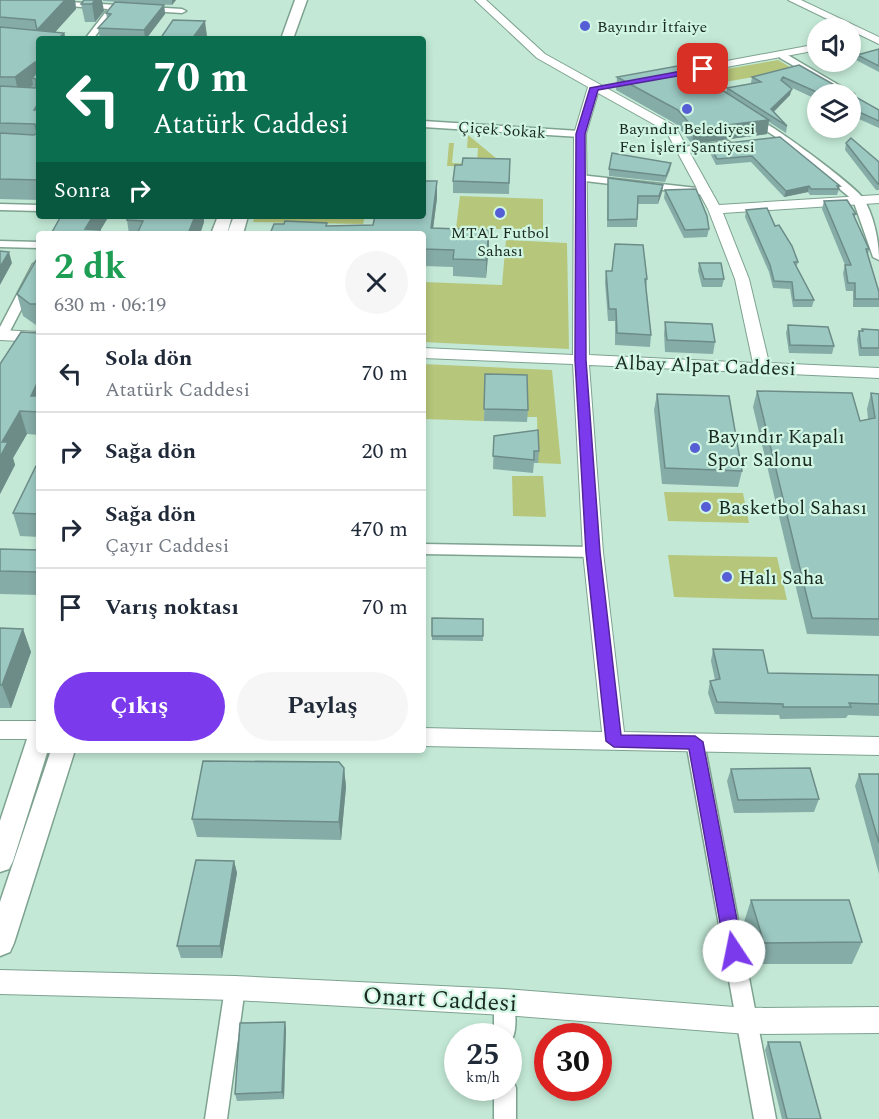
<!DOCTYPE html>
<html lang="tr">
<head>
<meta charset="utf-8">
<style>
	:root { --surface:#fff; --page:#f6f6f7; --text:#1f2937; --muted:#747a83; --line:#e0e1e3; --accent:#7c3aed }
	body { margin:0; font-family:Spectral,serif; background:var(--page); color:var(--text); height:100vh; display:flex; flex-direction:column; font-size:22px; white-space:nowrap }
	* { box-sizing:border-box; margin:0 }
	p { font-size:20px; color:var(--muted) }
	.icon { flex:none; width:33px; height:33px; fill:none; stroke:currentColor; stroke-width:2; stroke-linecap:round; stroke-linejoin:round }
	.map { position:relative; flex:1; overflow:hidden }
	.details { position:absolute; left:36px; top:231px; width:390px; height:522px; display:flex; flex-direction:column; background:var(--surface); border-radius:6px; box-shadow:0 3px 9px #0003 }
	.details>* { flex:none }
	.banner { position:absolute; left:36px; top:36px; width:390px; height:183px; border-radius:6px; box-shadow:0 3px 9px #0003; background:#0b6e4f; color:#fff; overflow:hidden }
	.fabs { position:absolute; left:807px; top:18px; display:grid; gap:12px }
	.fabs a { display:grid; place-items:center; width:54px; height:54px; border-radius:50%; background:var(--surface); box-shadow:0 3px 9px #0003; font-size:30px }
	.speed { position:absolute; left:444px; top:1023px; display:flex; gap:12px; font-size:30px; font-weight:700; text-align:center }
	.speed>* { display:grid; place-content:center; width:78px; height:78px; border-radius:50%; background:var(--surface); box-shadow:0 3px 9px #0003; line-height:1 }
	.speed small { font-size:15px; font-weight:400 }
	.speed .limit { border:9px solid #d22; background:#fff; color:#111 }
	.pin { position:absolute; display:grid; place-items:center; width:51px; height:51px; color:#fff; margin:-26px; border-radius:12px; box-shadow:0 3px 9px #0006 }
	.me { position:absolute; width:66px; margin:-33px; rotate:349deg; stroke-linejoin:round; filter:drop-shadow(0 0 4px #0008) }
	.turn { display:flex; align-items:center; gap:21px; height:126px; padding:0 18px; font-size:27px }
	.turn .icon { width:78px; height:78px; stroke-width:2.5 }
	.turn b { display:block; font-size:42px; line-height:51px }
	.then { display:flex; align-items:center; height:57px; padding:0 18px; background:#0003; gap:12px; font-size:22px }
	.round { display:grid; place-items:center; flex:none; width:63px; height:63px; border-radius:32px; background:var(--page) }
	.summary { display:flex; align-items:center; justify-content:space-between; height:102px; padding:0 18px }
	h1 { font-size:36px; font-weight:700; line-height:45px; color:#1e9e55 }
	.primary-button { display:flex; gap:12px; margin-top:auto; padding:12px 18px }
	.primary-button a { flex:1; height:69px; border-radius:36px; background:var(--accent); color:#fff; font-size:24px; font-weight:700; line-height:69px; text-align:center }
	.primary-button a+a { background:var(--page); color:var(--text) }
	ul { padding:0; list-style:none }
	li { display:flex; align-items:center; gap:18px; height:78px; padding:0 18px; border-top:2px solid var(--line) }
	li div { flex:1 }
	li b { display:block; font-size:22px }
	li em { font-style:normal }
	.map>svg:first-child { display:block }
</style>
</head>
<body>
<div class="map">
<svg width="879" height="1119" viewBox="0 0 879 1119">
	<rect width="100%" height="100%" fill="#c3e9d6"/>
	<path fill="#b6c67b" d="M778 60 795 70 707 85 692 75Z
		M468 135 508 168 447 166 449 143H454L452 163 477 164 478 148H467Z
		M460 196 543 199V230L456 228Z
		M255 216H365L363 224 253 222Z
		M506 240 567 243 569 349 423 342V282L502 285Z
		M423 364 552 370 561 464 538 463 537 417H518L485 386 484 421 423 419Z
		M512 476H543L546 517 513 516Z
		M664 492 743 493 749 523 668 521Z
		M668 555 777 557 787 600 674 597Z"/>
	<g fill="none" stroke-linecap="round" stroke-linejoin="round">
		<g stroke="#7ea290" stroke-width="3">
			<path id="minor" d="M53 1 182 9 186 11 182 13 116 9 93 39H85L108 9 56 5H53Z
				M780 54H786L854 94 850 96 843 94 780 58Z
				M748 115C760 114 854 185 863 198 874 215 879 241 879 260L873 257 853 200 779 139 748 119Z
				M423 121 580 131 585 134 580 137 423 127Z
				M728 141 733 144 731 146 683 153 678 150 683 147Z
				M580 175 706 189 711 192 706 195 576 180 575 178Z
				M0 204 39 205V211L0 210Z
				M0 241 39 242V248L0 247Z
				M39 261V275L8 335 0 338V327L33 264Z
				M423 544 593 547 600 552 593 557 423 554Z
				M695 735 701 737 704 742 776 1119H754L686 742 689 737Z
				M235 978 242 981 245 988 227 1119H205L225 988 228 981Z
				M504 992 511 995C516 1007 519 1036 508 1044V1036H494V1002L497 995Z
				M508 1079 513 1080 516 1088V1119H494V1088H508Z"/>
		</g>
		<g stroke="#7ea290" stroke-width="2">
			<path id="tertiary" d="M475 0H486L545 54 675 126 719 205 879 195V203L723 213 749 279 769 363 879 368V378L589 365 603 552 624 732 879 737V755L423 746V728L602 732 583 552 573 364 423 358V348L573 355 574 134 588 87 537 58ZM598 93 666 131 708 209 735 279 753 363 589 355 586 134Z
				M788 0H801L879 37V44Z
				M818 44V50L668 78 662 75 668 72Z
				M0 330 39 332V342L0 340Z
				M0 721H39V739H0Z
				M0 970 235 976 504 989 747 1008 879 1007V1033L747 1034 504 1015 235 1000 0 994Z"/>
		</g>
		<g stroke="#7ea290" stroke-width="3">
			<path id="secondary" d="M295 0H307L293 39H281Z
				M218 216H232L227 234H211Z
				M234 216H248L243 234H227Z
				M39 729V750H48L13 861 9 869 0 872V821L27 739 30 732Z
				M51 750H75L14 943 10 952 0 956V902Z"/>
		</g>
		<use href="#minor" fill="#fff" fill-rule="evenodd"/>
		<use href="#tertiary" fill="#fff" fill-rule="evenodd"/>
		<use href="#secondary" fill="#fff" fill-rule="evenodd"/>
	</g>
	<path fill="#86aca7" d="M0 0H75L76 9 55 32 64 33 66 39H39V200L0 199Z
		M84 0 104 11 95 22H85L81 4Z
		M103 0H176L172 5 103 1Z
		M164 5 165 14 146 39 100 38 98 28 107 18 106 13Z
		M879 49V72L856 60 857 55Z
		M799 65 879 110V128L850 115V94H818V100L788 86 790 95 774 112 787 126 786 133 769 122 767 134 692 144 676 124 616 90 617 77 726 92 727 88 752 84 751 83 752 77Z
		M780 137 840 186 837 195H810L808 192 784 197 751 162 716 165 709 151 710 145Z
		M846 143 879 162V190H876L845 150Z
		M510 159 509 194 453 193V181L462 165Z
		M671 163 670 170 665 182 609 176V169Z
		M608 178 663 185 662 192 658 204H638L637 227H607Z
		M665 190 709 229 707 237 684 238 664 198Z
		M437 198 433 228 489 230 486 278 453 276V267L423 266V234L284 224 327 223V226L373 225Z
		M824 201 856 214 854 218 869 249 868 255 879 292V307H853V291H846L843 273 845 265 822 209Z
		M746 210 775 226 798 262 796 268 814 300 812 307H793L790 289 773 288 769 272 745 217Z
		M127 220 204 222 200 234H129Z
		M39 255V325H36L23 316 17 294Z
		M699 263 724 279 722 287H702L698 271Z
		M606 271 647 279 646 290 651 335 650 347 615 345V321H608L605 282Z
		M665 322 715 342 713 354 665 352 664 334Z
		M788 325 834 346 832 354 789 353 786 333Z
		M862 329 879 330V356H859L857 339 859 331H862Z
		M39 333V435L27 434 13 458 15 465 0 494V364Z
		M485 374 528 410 527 422 484 421Z
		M757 391 860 421 868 419 867 409 871 393 879 394V636L807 634 753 407Z
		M657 394 742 471 738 487 662 484 654 410Z
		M494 436 539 451 538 463H534L533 473 493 469Z
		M39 466V537L20 536 13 513Z
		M0 549 39 550V595L0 594Z
		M432 618 483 619V641L432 640Z
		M0 628 23 629 31 652 11 708H0Z
		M713 649 768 673 879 675V716L848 715 846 718 780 719 779 715 715 714 708 693 710 681 715 680 711 661Z
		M344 768 346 787 341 840 197 837 192 819Z
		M731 769 819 799 814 812 734 813 727 781Z
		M859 774H879V874L855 786Z
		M234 861 237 873 222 958H181L177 946Z
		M751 900 862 942 852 964H756L744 922Z
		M286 1029 284 1099 237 1101 235 1094Z
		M768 1042 821 1119H782L765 1050Z"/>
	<path fill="#6d8c88" d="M65 0H75L76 9 49 39 37 30Z
		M95 0H102L104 11 95 22 92 4Z
		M172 0H176L172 5Z
		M164 5 165 14 146 39H145L144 30Z
		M205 21 207 36 205 39H192Z
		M64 33 66 39H58Z
		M35 62 39 80 32 78 33 85 19 96 15 77Z
		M792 89 790 95 770 115 771 109Z
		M39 102V128L34 110Z
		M769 120 767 134 692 144 694 129Z
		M437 181V198L431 245V228Z
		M663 185 662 192 658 204 659 196Z
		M809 186 808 192 784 197 786 191Z
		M93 216H109L100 231 101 234H86L85 229Z
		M195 216H204V222L200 234H188Z
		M489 230V247L486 278V260Z
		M9 252 12 263 0 285V267Z
		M39 379V412L31 396Z
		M20 411 27 434 13 458 15 465 0 494V457L2 442Z
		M23 629 31 652 11 708 2 685Z
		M344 768 346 787 341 840 339 822Z
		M234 861 237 873 222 958 220 946Z
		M285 1022 286 1029 284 1099 282 1092Z"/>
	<path fill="#9cc8c2" stroke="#6d8c88" stroke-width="1.5" d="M0 0H65L37 30 35 20 0 17Z
		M84 0H95L92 4H81Z
		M115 2 164 5 144 30 98 28 111 14 106 13Z
		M173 20 205 21 192 39H160Z
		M0 27 64 33 58 39H39V102L34 110H39V180L0 179V133L34 135 37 133 35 124 0 123V86L36 88V79L32 78 37 72 35 62 15 77H0Z
		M879 49V66L857 55Z
		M683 65 769 120 694 129 678 110 617 77Z
		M799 65 879 110V121L850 108V94H821L783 77 781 80 792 89 771 109 787 126 727 88 761 82 752 77Z
		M780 137 840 186H837L839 189H811L809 186 786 191 752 156 717 159 710 145Z
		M851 138 879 162V184H878L846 143Z
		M612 153 671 163 666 176 609 169Z
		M463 158 510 159 509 183 453 181 455 165H462Z
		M608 178 663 185 659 196H638L637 219 608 220Z
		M423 181H437L431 228 489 230 486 260 453 259 454 250 423 249V234H270L274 224H284L285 221 327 223 326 226 373 225 375 216H423Z
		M696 189 707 216 709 229 685 230 665 190Z
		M847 200 856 214H853L869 249H866L879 292V299H855V283H848L845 265H851L824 201Z
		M767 208 775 226 779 225 792 246 798 262H794L814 300H794L792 282 774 281 770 265 746 210Z
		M61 216H93L85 229 100 230 98 234H51Z
		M129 216H195L188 234H137L143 221 127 220Z
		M615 244 643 245 647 279H645L651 335 617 333 616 309H609L606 271H612Z
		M0 251 9 252 0 267Z
		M39 255V304H30L17 294Z
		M699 263H721L724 279H704Z
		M665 322 712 324 715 342 667 340Z
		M788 325 828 327 834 346 790 345Z
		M862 329 879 330V348H861L859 331H863Z
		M21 332 39 333V379L31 396H39V412L20 411 2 442H8L0 457V364Z
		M485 374 527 375 528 410 484 409Z
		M757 391 852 393 860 421 875 418 871 393 879 394V619L812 618Z
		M657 394 729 396 742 471 665 468Z
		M538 430 539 451H534V460L493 456 494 436Z
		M36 466H39V514L13 513Z
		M0 549 39 550V572L0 571Z
		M432 618 483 619V636H432Z
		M0 628 23 629 2 685H0Z
		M713 649 763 650 768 673 879 675V704L849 703 851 707H783V704L717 702 710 681 720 679Z
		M203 761 339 762 344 768 339 822 192 819Z
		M810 768 819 799 738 800 731 769Z
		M859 774H879V843Z
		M196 860 234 861 220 946H177Z
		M751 900H849L862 942 764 943Z
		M285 1022 282 1092 235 1094 240 1023Z
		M768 1042H800L821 1119H787Z"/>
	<path fill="#7c3aed" stroke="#51269a" stroke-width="1.5" d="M703 67 706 71 598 90 585 134 586 360 600 552 621 735 695 736 703 742 743 951 741 957 734 960 728 957 725 951 689 749 614 747 606 741 586 552 575 360 576 134 590 88Z"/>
	<g fill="#565ed5" stroke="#d0f6e3" stroke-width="2">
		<circle cx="585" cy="26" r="6"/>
		<circle cx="687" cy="109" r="6"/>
		<circle cx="500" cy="213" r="6"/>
		<circle cx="695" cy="448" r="6"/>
		<circle cx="706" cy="507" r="6"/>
		<circle cx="727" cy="577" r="6"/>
	</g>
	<g text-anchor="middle" stroke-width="4.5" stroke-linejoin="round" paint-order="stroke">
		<g font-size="16" fill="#1a2922" stroke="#d0f6e3">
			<text x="597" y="32" text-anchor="start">Bayındır İtfaiye</text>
			<text x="687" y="134">Bayındır Belediyesi<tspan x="687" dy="18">Fen İşleri Şantiyesi</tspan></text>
			<text x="500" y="238">MTAL Futbol<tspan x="500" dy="18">Sahası</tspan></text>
		</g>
		<g font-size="16" fill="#1a2922" stroke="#d0f6e3">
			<text transform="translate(502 129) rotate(4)" y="6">Çiçek Sokak</text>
		</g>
		<g font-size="20" fill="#1a2922" stroke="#d0f6e3">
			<text transform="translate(705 365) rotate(2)" y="7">Albay Alpat Caddesi</text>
		</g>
		<g font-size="20" fill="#1a2922" stroke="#d0f6e3" text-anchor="start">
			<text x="707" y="443">Bayındır Kapalı<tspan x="707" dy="23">Spor Salonu</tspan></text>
			<text x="718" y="514">Basketbol Sahası</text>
			<text x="739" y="584">Halı Saha</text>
		</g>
		<g font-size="24" fill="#1a2922" stroke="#d0f6e3">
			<text transform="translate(440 999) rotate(3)" y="8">Onart Caddesi</text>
		</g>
	</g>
</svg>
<div class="fabs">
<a><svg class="icon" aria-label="sound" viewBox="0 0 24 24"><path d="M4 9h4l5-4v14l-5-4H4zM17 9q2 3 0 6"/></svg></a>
<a><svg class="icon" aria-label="layers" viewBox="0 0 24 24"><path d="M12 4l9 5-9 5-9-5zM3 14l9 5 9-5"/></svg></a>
</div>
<div class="speed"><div>25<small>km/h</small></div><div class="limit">30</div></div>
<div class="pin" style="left:703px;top:69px;background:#d93025"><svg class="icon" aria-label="arrive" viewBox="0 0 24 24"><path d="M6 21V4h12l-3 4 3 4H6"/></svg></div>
<svg class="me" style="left:734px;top:951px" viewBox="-20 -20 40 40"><circle r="19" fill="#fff"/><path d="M0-13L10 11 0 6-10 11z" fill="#7c3aed"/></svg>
<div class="banner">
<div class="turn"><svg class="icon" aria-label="left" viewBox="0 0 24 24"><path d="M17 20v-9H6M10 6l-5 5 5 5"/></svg><div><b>70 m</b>Atatürk Caddesi</div></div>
<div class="then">Sonra<svg class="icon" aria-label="right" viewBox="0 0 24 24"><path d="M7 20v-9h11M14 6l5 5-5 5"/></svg></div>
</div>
<section class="details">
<div class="summary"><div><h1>2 dk</h1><p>630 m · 06:19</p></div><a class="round"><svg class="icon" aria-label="close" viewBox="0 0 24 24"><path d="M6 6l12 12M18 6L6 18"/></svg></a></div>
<ul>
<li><svg class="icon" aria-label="left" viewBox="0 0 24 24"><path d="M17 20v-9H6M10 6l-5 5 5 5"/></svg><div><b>Sola dön</b><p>Atatürk Caddesi</p></div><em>70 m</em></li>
<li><svg class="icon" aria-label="right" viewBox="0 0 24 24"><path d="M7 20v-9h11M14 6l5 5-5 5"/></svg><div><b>Sağa dön</b></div><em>20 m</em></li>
<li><svg class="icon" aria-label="right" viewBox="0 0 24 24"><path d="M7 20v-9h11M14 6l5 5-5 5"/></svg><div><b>Sağa dön</b><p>Çayır Caddesi</p></div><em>470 m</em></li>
<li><svg class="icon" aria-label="arrive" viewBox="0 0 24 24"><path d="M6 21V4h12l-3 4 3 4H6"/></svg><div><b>Varış noktası</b></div><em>70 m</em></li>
</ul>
<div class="primary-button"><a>Çıkış</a><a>Paylaş</a></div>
</section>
</div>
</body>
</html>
